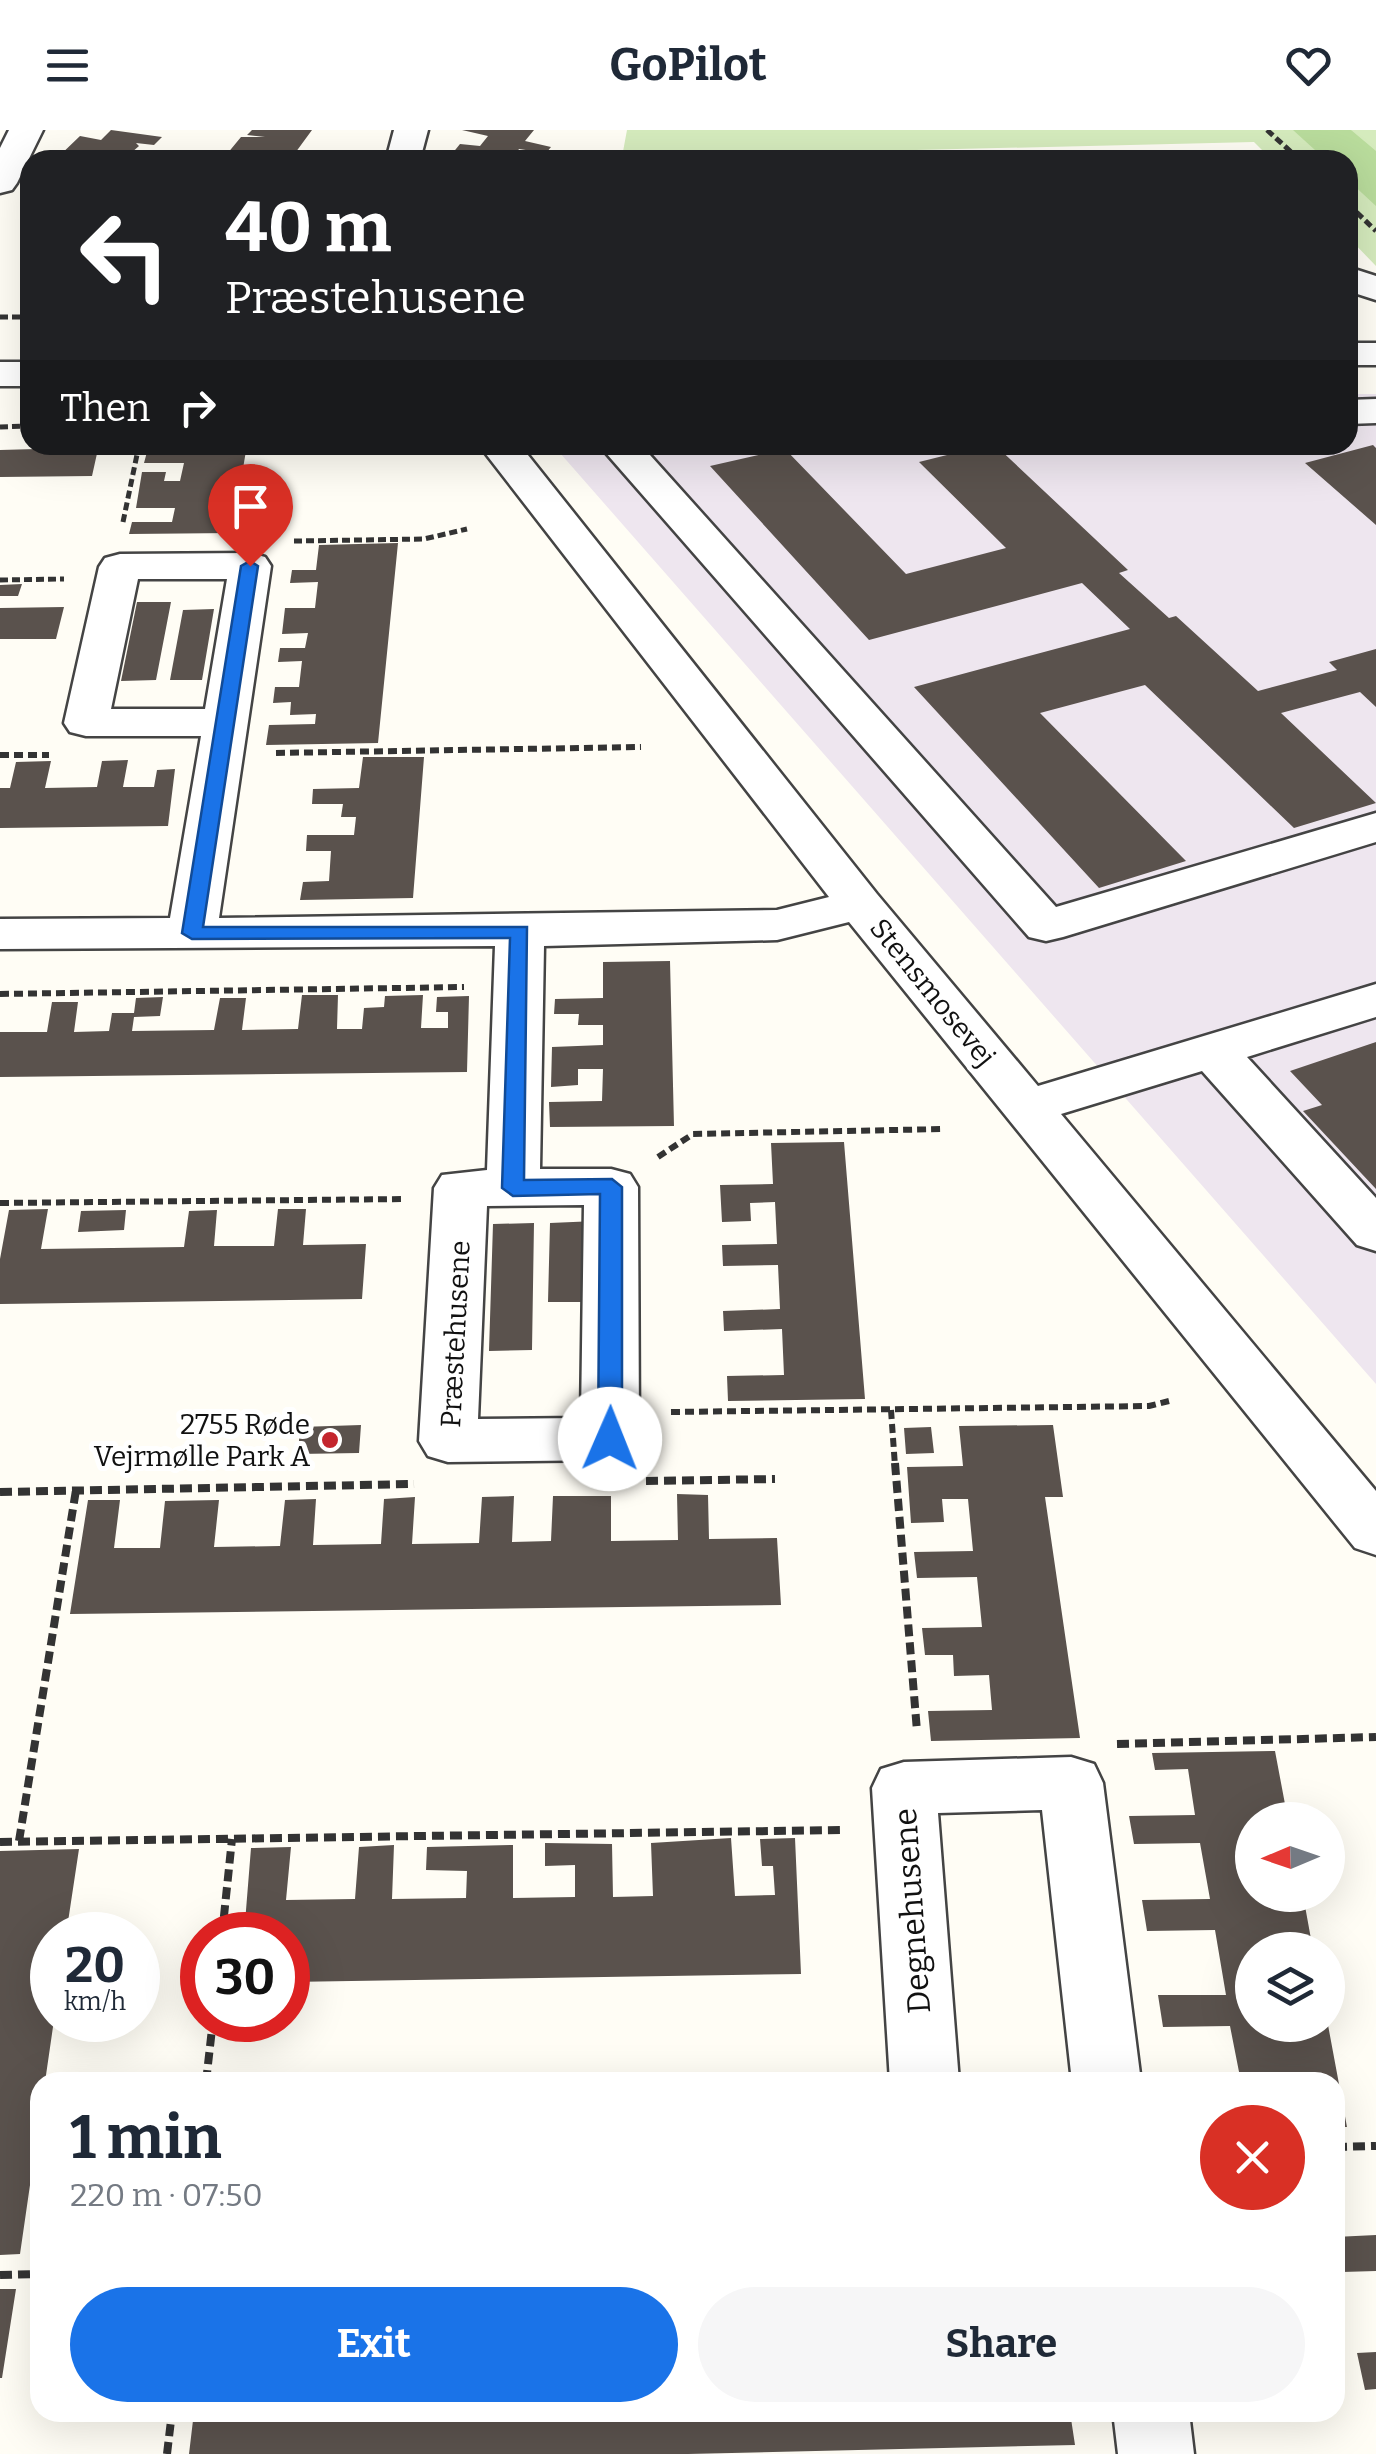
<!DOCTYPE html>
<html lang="en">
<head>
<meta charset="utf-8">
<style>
	:root { --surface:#fff; --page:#f6f6f7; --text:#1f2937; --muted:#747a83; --accent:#1a73e8 }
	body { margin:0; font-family:Bitter,serif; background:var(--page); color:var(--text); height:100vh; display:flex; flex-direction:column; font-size:38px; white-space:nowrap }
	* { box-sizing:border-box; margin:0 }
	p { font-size:32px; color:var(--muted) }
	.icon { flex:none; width:55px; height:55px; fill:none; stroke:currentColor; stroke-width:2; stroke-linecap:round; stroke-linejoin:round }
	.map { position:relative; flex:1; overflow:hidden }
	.side { position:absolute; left:30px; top:1942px; width:1315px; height:350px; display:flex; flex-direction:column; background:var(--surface); border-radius:30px; box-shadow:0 10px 40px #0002 }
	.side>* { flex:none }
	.banner { position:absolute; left:20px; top:20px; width:1338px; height:305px; border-radius:30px; box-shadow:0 10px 40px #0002; background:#202124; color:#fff; overflow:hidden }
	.needle { width:65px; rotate:268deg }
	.tools { position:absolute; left:1235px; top:1672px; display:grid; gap:20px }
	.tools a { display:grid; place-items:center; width:110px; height:110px; border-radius:50%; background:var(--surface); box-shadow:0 10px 40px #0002; font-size:50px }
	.speed { position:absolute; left:30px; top:1782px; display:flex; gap:20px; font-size:50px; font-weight:700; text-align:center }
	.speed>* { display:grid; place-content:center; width:130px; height:130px; border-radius:50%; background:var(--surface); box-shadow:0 10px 40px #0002; line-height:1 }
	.speed small { font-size:25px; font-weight:400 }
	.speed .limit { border:15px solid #d22; background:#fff; color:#111 }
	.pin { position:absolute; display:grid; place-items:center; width:85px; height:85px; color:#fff; margin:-102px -42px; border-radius:50% 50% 50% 0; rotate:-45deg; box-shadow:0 0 10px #0007 }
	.pin .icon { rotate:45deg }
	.me { position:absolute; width:110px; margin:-55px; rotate:1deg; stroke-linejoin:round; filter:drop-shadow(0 0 8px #0008) }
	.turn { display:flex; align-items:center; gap:35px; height:210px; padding:0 40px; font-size:45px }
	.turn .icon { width:130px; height:130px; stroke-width:2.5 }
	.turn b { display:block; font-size:70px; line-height:85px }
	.then { display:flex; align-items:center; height:95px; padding:0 40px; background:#0003; gap:20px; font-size:38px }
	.round { display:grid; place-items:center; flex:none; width:105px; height:105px; border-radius:52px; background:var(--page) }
	.overview { display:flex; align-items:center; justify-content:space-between; height:170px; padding:0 40px }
	h1 { font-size:60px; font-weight:700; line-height:75px }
	.action { display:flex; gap:20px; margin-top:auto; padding:20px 40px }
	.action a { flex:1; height:115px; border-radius:60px; background:var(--accent); color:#fff; font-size:40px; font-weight:700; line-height:115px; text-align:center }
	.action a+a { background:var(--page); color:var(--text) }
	header { display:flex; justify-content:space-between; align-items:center; height:130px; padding:0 40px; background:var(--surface); font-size:45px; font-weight:700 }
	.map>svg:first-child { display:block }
</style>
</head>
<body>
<header><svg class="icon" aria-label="menu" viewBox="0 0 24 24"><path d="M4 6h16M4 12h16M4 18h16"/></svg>GoPilot<svg class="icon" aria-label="heart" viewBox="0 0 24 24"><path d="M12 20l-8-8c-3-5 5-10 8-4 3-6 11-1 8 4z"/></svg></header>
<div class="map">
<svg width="1376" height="2324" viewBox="0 0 1376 2324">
	<rect width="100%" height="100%" fill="#fffdf5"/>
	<path fill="#eee6ef" d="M1348 264H1376V1254L553 315H1348Z"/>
	<path fill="#d5ebbd" d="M627 0H1376V136L1348 107V30H1272L1254 12 622 27Z"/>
	<path fill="#b9dc9c" d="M1293 0H1351L1376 21V76L1348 50V30H1326Z"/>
	<path fill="#5a524d" d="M111 0 162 7 154 15 136 13 139 16 123 30H55L80 6 101 10Z
		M252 0H312L290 30H222L241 7H265L247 5Z
		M462 0H534L525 11 551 17 546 23 519 19 517 22H521L515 30H447L460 14 480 16 488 6Z
		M38 315 98 319 92 346 0 347V320L37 319Z
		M188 315H247L232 403 129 404 132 392H172L175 378H136L142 342H166L164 351H180L184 333H144L147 322H187Z
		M987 315H995L1128 440 1119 443 1169 488 1176 486 1258 561 1337 540 1329 532 1376 519V577L1360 562 1281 583 1376 673 1294 698 1145 555 1040 583 1186 731 1099 758 914 557 1130 499 1082 453 869 510 710 336 785 319 906 444 1006 418 919 332Z
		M1373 315 1376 318V395L1305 333Z
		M398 413 378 613 266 615 269 595 315 594 316 584 290 585 291 572 273 573 275 557H299L302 531 278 532 280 518H305L308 503 282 504 285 478H315L318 452 290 453 292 440H316L319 415Z
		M22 454 18 466H0V455Z
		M137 472H171L156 550 121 551Z
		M64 477 56 509H0V478Z
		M214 479 202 550H170L183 480Z
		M363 627H424L413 768 300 770 303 752 329 751 331 721H306L307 705H354L356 687H341L343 674H312L313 659 359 658Z
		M128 630 123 657H154L157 640 175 639 168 696 0 698V658H10L16 632 51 631 45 658 97 657 102 631Z
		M670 831 674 996 550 997 549 972 602 971 603 939H578V955L551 957 552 917 603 915V895H578L579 884H554L555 869 603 868V832Z
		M302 865H338L337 899H362L364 878 384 877 385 866 423 865 421 898H448V882H436L437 867 469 866 467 942 0 947V902H47L52 872H78L74 902 109 901 112 883H134L136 868 163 867 160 886 134 887 132 901 214 900 220 868H246L242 900 298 899Z
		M1376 912V1059L1303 981 1322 975 1290 941Z
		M844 1012 865 1269 728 1271 727 1246 784 1245 782 1199 724 1201 723 1181 780 1179 778 1135 723 1136 722 1115 777 1114 775 1072 750 1073 751 1091 722 1092 720 1055 773 1054 771 1013Z
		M48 1079 41 1119 184 1117 189 1081 217 1080 214 1116H274L278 1079H306L303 1115 366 1114 362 1169 0 1174V1129L9 1080Z
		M126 1080 124 1100 78 1102 81 1081Z
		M596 1091V1172H548L550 1093Z
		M534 1093 532 1220 489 1221 493 1094Z
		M361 1295 359 1323 298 1324 300 1297Z
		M1053 1295 1063 1367H1045L1080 1608 931 1611 928 1581 992 1580 989 1545 954 1546 953 1525H925L922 1498 982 1497 977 1447 917 1448 914 1422 973 1421 968 1369H942L944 1392 911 1393 907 1337 963 1336 959 1296Z
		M931 1297 934 1323 906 1324 904 1298Z
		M677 1364 708 1365 709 1409 777 1408 781 1475 70 1484 88 1370H120L114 1418H160L165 1371 219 1370 214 1417 280 1416 285 1370 316 1369 313 1415 381 1414 384 1369 415 1367 412 1414 479 1413 482 1367 514 1366 512 1412 551 1411 553 1366H611V1411L678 1410Z
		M1275 1621 1288 1690H1252V1765H1303L1313 1820H1252V1895H1328L1347 1997H1335V1952H1241L1230 1896 1163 1897 1158 1865H1226L1215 1800 1147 1801 1142 1770 1210 1769 1200 1713 1134 1714 1129 1686 1195 1685 1188 1639 1155 1640 1152 1623Z
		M731 1708 735 1766 775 1765 773 1736H762L760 1709 795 1708 801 1844 288 1852V1805H244L251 1718 291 1717 286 1770 355 1769 359 1717 394 1715 392 1769 466 1768 467 1741 426 1740 427 1717 513 1715V1768L575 1767V1735L545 1736V1713L612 1714 613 1767 653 1766 651 1713Z
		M79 1719 66 1805H52L54 1890 45 1952H40V1986L20 2124 0 2125V1721Z
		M1376 2105V2141L1342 2142 1335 2107Z
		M0 2159H16L2 2248H0Z
		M1376 2222V2259L1365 2260 1357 2223Z
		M194 2282H1070L1075 2315 688 2324H189Z"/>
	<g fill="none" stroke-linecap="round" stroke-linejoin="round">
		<g stroke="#444" stroke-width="5">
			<path id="minor" d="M9 0H43L17 53 12 60 0 63V18Z
				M394 0H428L420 30H386Z
				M1348 137 1376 146V170L1348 161Z
				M1348 213H1376V235H1348Z
				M0 232H30V256H0Z
				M1376 269V293L1348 294V270Z
				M479 315H520L877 764 1038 956 1376 854V887L1247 927 1376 1068V1121L1357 1115 1202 941 1061 984 1376 1361V1425L1355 1418 849 792 777 810 544 816 540 1039H611L630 1044 638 1057 639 1309 630 1324 610 1330 448 1332 428 1326 419 1311 434 1058 442 1045 487 1040 495 816 0 819V789L170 788 201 606H86L70 602 64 593 99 437 105 428 120 424 250 423 265 427 271 436 219 788 777 780 829 767ZM138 449H227L205 579H111ZM584 1075 581 1288 478 1289 487 1076Z
				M599 315H641L1056 777 1376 683V712L1063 807 1046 811 1029 807Z
				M1071 1627 1094 1634 1103 1653 1141 1952H1072L1042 1680 938 1683 959 1952H890L872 1658 881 1639 904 1632Z
				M1113 2282H1189L1194 2324H1118Z"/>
		</g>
		<path stroke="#333" stroke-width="5" stroke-dasharray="8 4" stroke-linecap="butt" d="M1267 0 1300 30
			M1348 74 1376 101
			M0 187H30
			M0 297 30 296
			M123 392 139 315
			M294 411 424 409 467 399
			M0 450 64 449"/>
		<path stroke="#333" stroke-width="6" stroke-dasharray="9 5" stroke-linecap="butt" d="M276 623 641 617
			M0 625H49
			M0 864 464 857
			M658 1027 693 1004 945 999
			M0 1073 405 1069
			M891 1280 895 1336
			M671 1282 1149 1276 1169 1271"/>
		<path stroke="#333" stroke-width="8" stroke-dasharray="12 6" stroke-linecap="butt" d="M895 1333 917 1601
			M646 1351 775 1349
			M0 1362 414 1354
			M1117 1614 1376 1607
			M19 1711 76 1360
			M0 1712 844 1700
			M222 1805 232 1709
			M206 1952 213 1890
			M1335 2017 1376 2016
			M0 2145 40 2144
			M167 2324 172 2282"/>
		<use href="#minor" fill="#fff" fill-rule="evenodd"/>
	</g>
	<path fill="#1a73e8" stroke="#114b97" stroke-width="2.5" d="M250 431 258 436 203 797H527L524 1050 612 1049 622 1057V1309L619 1316H602L598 1309 600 1064 513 1066 502 1058 510 808 192 809 182 803 241 436Z"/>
	<circle fill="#c4262e" stroke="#fff" stroke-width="4" cx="330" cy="1310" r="10"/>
	<g text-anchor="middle" stroke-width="10" stroke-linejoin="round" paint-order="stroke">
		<g font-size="28" fill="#111" stroke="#fff">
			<text transform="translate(933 862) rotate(51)" y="10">Stensmosevej</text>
			<text transform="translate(455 1204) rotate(-87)" y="10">Præstehusene</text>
		</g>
		<g font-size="28" fill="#111" stroke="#fff" text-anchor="end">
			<text x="310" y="1304">2755 Røde<tspan x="310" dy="32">Vejrmølle Park A</tspan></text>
		</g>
		<g font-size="32" fill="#111" stroke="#fff">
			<text transform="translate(912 1781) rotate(-94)" y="11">Degnehusene</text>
		</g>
	</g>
</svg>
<div class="tools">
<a><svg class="needle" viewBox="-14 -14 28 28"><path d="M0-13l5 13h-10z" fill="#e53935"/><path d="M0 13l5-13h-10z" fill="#747a83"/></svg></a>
<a><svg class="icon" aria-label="layers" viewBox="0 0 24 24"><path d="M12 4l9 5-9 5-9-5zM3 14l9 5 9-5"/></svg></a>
</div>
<div class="speed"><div>20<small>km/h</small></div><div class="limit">30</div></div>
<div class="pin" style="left:250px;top:436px;background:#d93025"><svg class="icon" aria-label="arrive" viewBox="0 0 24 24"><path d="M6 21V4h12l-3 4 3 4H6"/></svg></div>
<svg class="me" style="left:610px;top:1309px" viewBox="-20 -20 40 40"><circle r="19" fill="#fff"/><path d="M0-13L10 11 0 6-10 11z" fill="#1a73e8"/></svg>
<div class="banner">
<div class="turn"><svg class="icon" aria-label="left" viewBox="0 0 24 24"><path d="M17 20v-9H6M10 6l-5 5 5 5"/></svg><div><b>40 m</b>Præstehusene</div></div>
<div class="then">Then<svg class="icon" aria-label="right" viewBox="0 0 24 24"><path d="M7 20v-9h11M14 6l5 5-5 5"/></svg></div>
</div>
<section class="side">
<div class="overview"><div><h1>1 min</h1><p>220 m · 07:50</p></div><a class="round" style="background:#d93025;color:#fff"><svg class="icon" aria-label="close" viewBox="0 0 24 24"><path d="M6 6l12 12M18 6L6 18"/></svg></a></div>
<div class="action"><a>Exit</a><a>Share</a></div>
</section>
</div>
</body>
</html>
